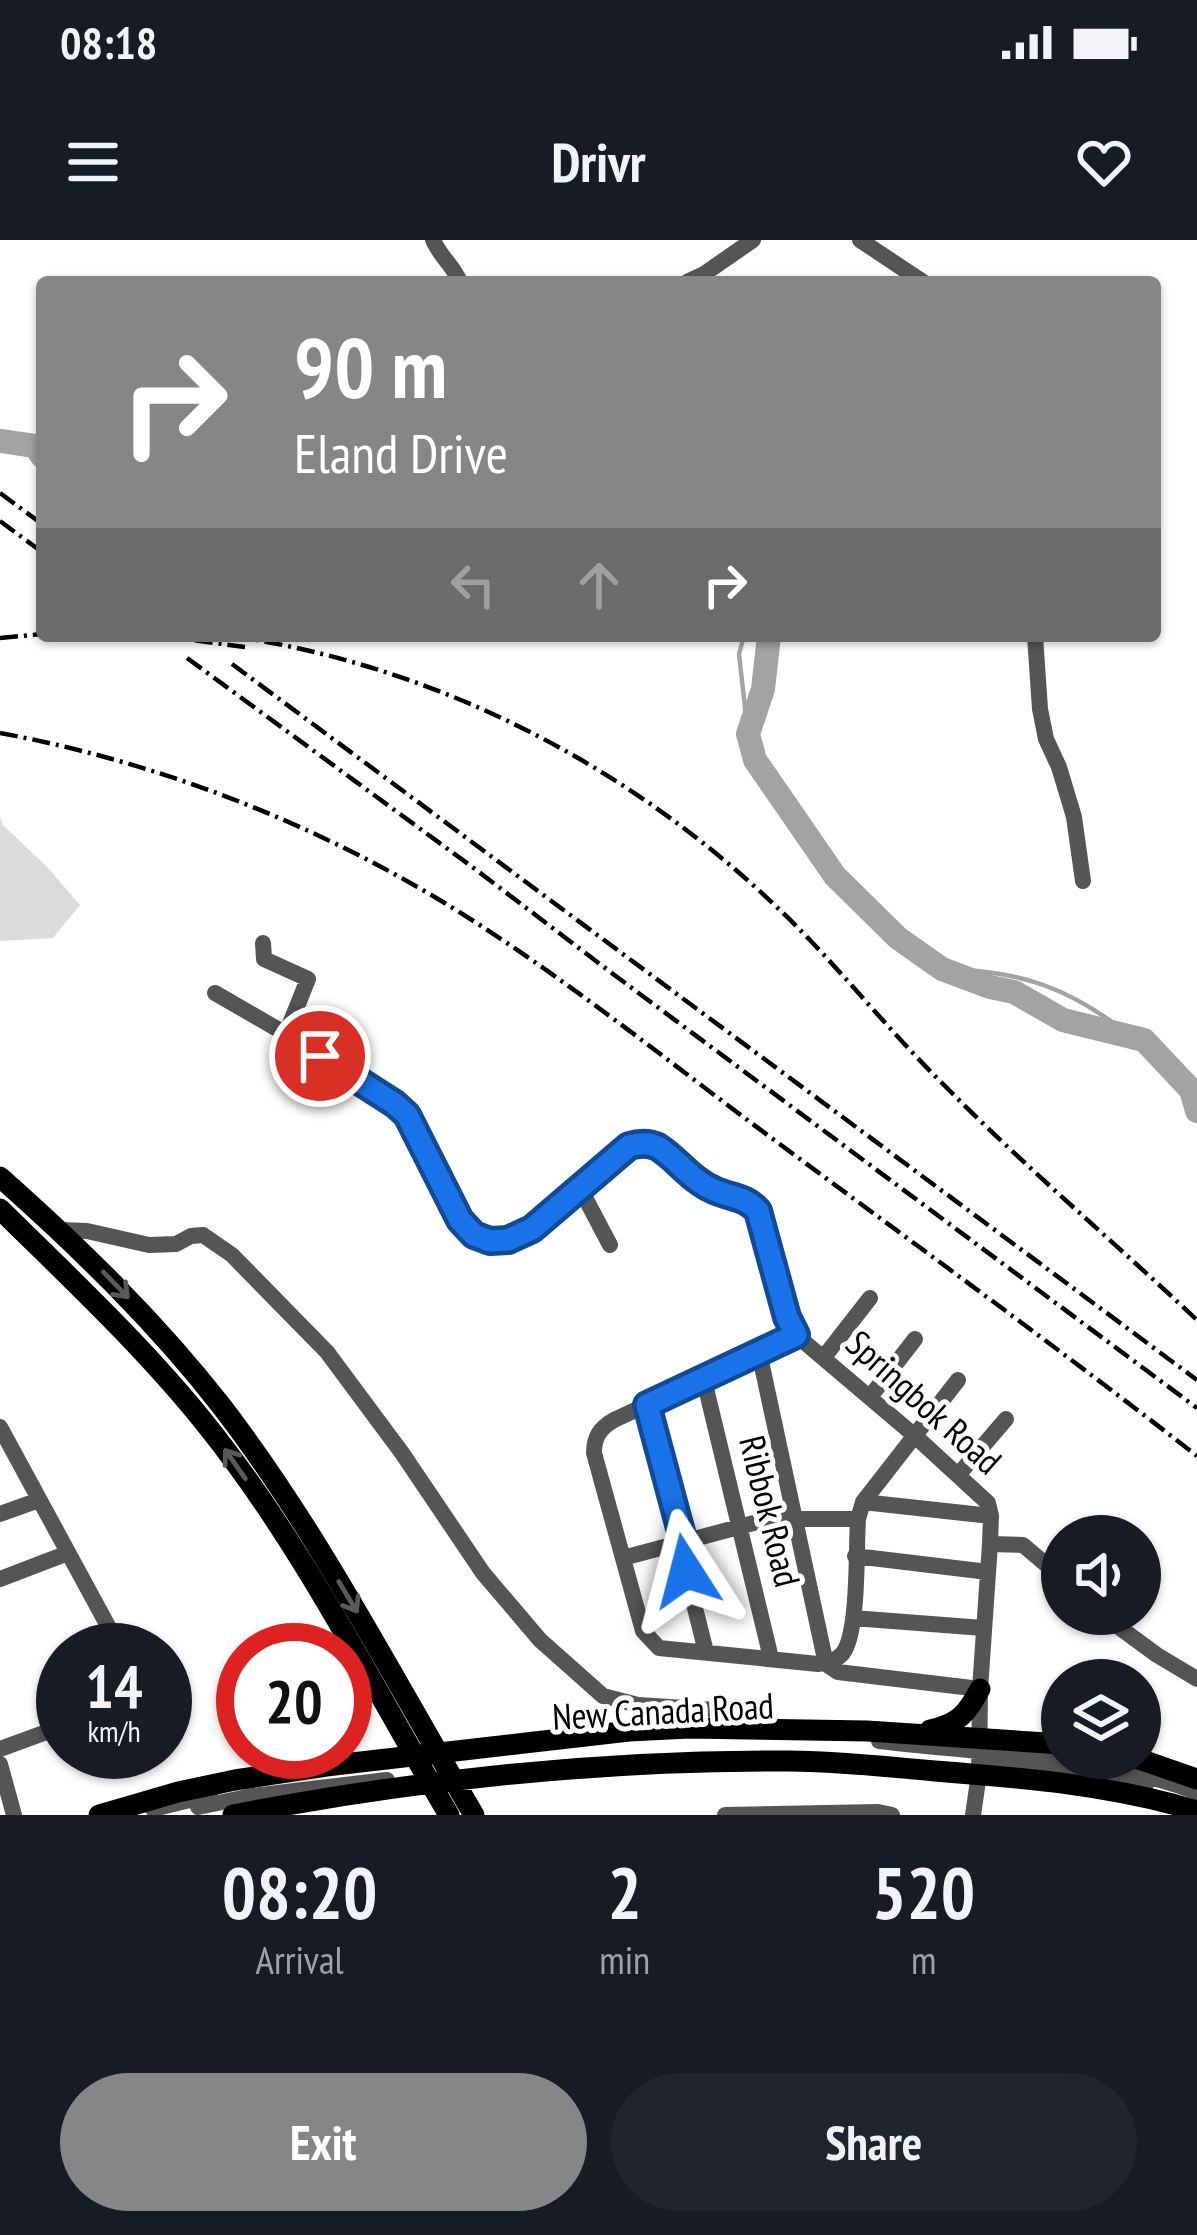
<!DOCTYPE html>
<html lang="en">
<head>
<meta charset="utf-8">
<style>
	:root { --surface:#171b24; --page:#20242c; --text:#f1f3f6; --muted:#9ea1a6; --accent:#858687 }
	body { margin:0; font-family:"PT Sans Narrow",sans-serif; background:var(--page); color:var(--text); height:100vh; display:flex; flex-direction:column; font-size:45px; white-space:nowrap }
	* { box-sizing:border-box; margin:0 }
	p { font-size:39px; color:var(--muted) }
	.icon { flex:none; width:66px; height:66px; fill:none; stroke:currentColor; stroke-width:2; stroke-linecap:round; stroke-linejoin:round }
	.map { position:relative; height:1575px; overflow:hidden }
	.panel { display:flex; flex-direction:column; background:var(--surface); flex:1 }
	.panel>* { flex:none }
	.top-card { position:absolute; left:36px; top:36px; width:1125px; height:366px; border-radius:12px; box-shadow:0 3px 9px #0004; background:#858687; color:#fff; overflow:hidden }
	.buttons { position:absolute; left:1041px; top:1275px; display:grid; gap:24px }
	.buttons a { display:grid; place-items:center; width:120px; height:120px; border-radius:50%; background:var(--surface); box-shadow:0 3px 9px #0004; font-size:60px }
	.speed { position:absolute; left:36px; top:1383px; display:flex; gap:24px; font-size:60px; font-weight:700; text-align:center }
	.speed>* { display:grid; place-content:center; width:156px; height:156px; border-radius:50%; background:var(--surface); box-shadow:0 3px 9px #0004; line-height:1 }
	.speed small { font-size:30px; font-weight:400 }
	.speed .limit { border:18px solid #d22; background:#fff; color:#111 }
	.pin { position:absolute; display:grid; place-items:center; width:102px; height:102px; color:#fff; margin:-51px; border:6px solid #fff; border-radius:50%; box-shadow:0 3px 12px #0007 }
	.me { position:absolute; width:132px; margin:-66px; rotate:351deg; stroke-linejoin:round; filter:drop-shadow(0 0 9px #0008) }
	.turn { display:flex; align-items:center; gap:42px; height:252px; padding:0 60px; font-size:54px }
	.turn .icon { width:156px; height:156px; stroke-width:2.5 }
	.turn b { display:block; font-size:84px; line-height:102px }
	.lanes { display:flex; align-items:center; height:114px; padding:0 60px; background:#0003; justify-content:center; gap:60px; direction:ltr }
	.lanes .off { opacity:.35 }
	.eta { display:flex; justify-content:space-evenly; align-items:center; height:204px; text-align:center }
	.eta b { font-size:72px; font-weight:800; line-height:84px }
	.button { display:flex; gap:24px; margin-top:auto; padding:24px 60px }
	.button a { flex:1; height:138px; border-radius:72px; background:var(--accent); color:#fff; font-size:48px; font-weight:800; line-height:138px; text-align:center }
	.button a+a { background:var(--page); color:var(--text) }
	.status { display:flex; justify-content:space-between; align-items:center; height:84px; padding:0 60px; background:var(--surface); direction:ltr }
	.status svg { height:33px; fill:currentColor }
	header { display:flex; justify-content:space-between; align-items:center; height:156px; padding:0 60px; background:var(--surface); font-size:54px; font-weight:800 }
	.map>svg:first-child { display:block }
</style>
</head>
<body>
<div class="status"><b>08:18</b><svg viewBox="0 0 49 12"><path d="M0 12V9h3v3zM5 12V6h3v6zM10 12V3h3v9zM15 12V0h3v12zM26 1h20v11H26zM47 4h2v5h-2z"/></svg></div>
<header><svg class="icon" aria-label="menu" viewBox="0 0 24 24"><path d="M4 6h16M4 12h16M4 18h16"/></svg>Drivr<svg class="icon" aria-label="heart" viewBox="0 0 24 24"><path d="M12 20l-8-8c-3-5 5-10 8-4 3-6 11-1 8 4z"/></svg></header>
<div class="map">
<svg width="1197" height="1575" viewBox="0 0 1197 1575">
	<rect width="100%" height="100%" fill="#fff"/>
	<path fill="#dcdcdc" d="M0 576 3 585 48 628 80 665 53 698 0 701Z"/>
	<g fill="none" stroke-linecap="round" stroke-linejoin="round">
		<path stroke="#a3a3a3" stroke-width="4.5" d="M744 396 739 414 748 494
			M942 729C1020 730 1071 748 1132 797"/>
		<path stroke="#a3a3a3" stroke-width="24" d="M0 201 35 206 42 216
			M769 396 763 449 748 494 755 520 835 636 898 698 942 729 990 747 1014 752 1063 780 1144 800 1191 850 1197 871"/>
		<path stroke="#555" stroke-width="16" d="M433 0C441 18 453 25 460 42
			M860 0 923 42
			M687 42 704 34 753 0
			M1035 396 1040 469 1046 499 1059 527 1074 577 1083 641
			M263 703 264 719 308 739 286 794
			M215 753 286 794 402 869 415 888 460 980 480 998 502 1001 524 994 629 906C664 897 682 935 711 949 722 954 736 956 748 960L758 971 761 979 787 1077 796 1095 915 1196 988 1263 991 1276 990 1304 980 1449 979 1534 973 1575
			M580 948 610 1005
			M60 990 87 991 149 1005 176 1004 191 996 203 995 232 1015 327 1112 402 1213 483 1333 540 1400 603 1456 638 1465 733 1471 759 1478 773 1489
			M796 1095 614 1180C600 1188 594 1197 594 1213L643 1391 659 1408 818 1424C828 1423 836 1421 843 1413 859 1392 856 1308 858 1279L863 1262 958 1140
			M759 1112 826 1424 838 1432 980 1449
			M824 1117 870 1058
			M704 1140 771 1418
			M870 1157 915 1099
			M647 1165 684 1303
			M0 1187 121 1410
			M959 1234 1006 1179
			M863 1262 991 1276
			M0 1274 39 1260
			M679 1304 706 1412
			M990 1304 1023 1305 1062 1338
			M855 1316 988 1332
			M623 1318 769 1279H858
			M0 1339 68 1313
			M1101 1374 1157 1415 1197 1439
			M853 1378 983 1388
			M879 1501C986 1514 1095 1514 1197 1552
			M0 1509 63 1486
			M0 1524 14 1575
			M993 1524 1081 1534 1145 1547
			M198 1567 252 1556 387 1540
			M153 1569 210 1555
			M725 1575 878 1572 892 1575"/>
		<path stroke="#000" stroke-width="21" d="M0 937C80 1008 157 1083 223 1168 320 1295 393 1438 474 1575
			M0 969C72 1040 145 1108 208 1187 303 1306 372 1445 449 1575
			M930 1490C958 1484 967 1474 980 1449
			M1136 1518 1197 1539
			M99 1575 178 1552 235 1540 326 1526 629 1491 689 1488 867 1491 1062 1504
			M233 1575C414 1540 605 1520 789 1521 837 1521 887 1527 935 1531 1024 1538 1112 1545 1197 1571"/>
		<path stroke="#000" stroke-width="4.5" stroke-dasharray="18 6 3 6" stroke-linecap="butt" d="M0 253 42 284
			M0 281 42 312
			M162 396 245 407
			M232 396C440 427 632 527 783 673 839 727 888 790 944 845 1025 927 1113 1001 1197 1080
			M0 398 42 394
			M187 418 475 629 613 734 1197 1168
			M232 424 1197 1140
			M0 493C157 522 312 582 448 665 565 737 671 824 781 905 920 1008 1061 1110 1197 1216"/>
	</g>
	<defs><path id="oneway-shaft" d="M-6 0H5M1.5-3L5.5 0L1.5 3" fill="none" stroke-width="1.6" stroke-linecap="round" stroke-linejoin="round" transform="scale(3)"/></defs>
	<g stroke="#595959">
		<use href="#oneway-shaft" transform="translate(116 1045) rotate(46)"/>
		<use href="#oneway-shaft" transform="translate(235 1224) rotate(-125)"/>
		<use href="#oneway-shaft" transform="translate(348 1357) rotate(59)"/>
	</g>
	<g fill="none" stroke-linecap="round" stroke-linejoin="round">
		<g stroke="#114b97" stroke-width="30">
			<path id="route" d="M320 816 395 864 407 875 460 980 474 995 490 1001 508 1000 532 989 629 906C639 903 648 902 658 907 678 920 692 941 714 950 731 958 745 956 758 971L787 1077 796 1095 647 1165 684 1303 679 1304 686 1331"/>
		</g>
		<use href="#route" stroke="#1a73e8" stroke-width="21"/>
	</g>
	<g text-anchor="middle" stroke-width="10" stroke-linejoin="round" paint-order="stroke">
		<g font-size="36" fill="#000" stroke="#fff">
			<text transform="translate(924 1162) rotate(42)" y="13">Springbok Road</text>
			<text transform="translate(770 1271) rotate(76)" y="13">Ribbok Road</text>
			<text transform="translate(663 1471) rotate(-3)" y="13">New Canada Road</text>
		</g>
	</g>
</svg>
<div class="buttons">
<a><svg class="icon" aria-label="sound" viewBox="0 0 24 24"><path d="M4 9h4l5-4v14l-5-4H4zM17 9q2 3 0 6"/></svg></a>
<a><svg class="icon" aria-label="layers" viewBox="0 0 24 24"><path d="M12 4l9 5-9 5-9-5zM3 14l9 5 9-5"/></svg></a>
</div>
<div class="speed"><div>14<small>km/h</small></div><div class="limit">20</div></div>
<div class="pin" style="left:320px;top:816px;background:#d93025"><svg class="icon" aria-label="arrive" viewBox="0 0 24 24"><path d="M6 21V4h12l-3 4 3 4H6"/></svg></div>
<svg class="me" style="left:686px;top:1331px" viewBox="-20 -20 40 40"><path d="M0-17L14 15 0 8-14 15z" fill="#1a73e8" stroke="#fff" stroke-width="4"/></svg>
<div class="top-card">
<div class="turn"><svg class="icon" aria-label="right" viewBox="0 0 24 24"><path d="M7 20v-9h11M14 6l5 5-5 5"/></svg><div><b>90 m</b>Eland Drive</div></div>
<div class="lanes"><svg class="icon off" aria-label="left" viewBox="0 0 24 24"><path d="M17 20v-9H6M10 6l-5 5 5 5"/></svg><svg class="icon off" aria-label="ahead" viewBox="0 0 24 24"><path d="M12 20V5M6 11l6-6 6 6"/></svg><svg class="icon" aria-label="right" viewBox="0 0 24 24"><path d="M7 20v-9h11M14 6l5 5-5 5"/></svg></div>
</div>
</div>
<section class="panel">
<div class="eta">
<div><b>08:20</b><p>Arrival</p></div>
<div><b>2</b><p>min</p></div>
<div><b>520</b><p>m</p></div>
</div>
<div class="button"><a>Exit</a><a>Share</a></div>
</section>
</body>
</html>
